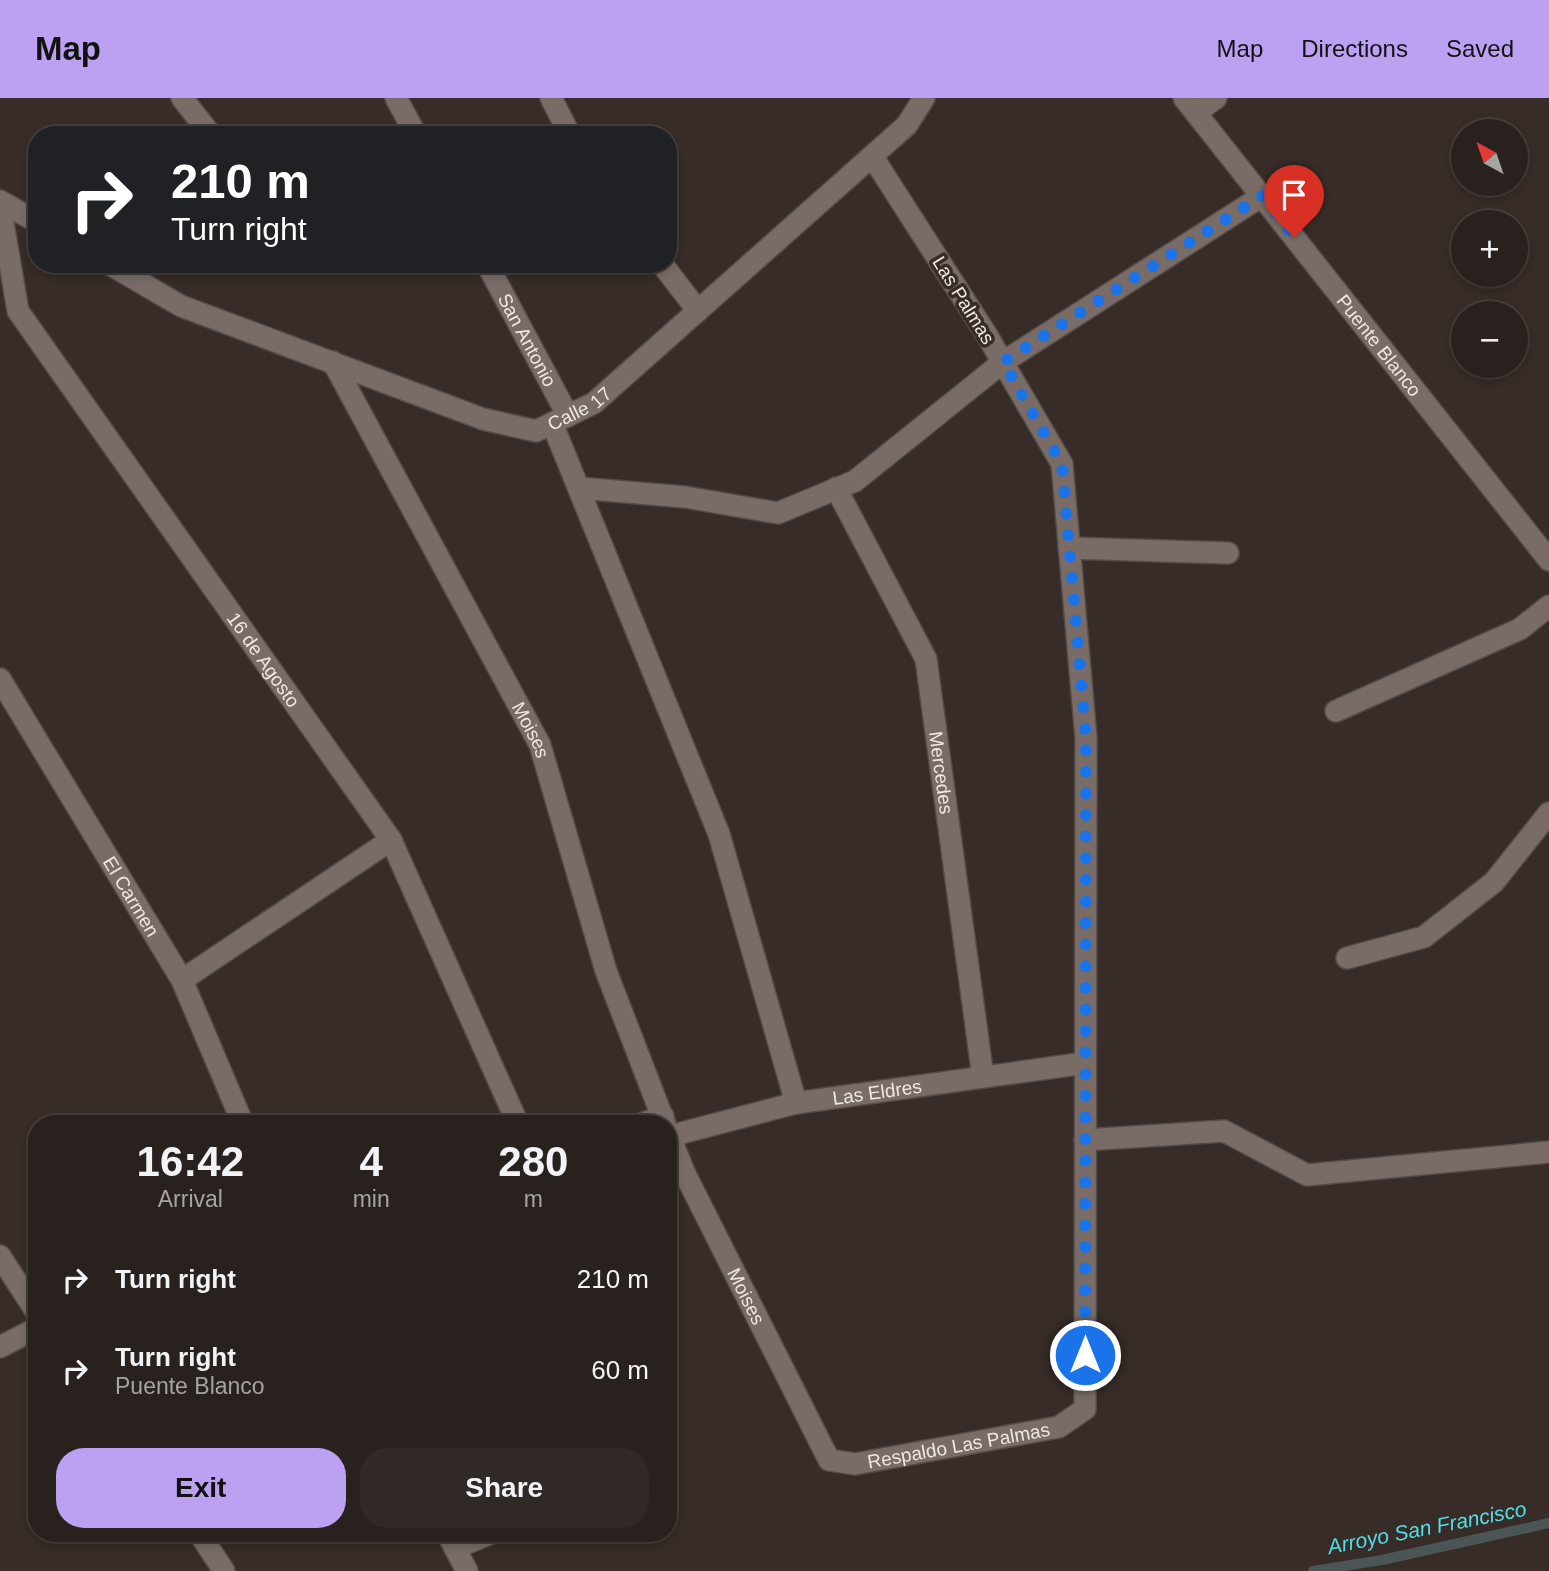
<!DOCTYPE html>
<html lang="en">
<head>
<meta charset="utf-8">
<style>
	:root { --surface:#29211d; --page:#312926; --text:#f1f3f6; --muted:#a5a3a4; --line:#453e3b; --accent:#bca0f2 }
	body { margin:0; font-family:Helvetica,sans-serif; background:var(--page); color:var(--text); height:100vh; display:flex; flex-direction:column; font-size:26px; white-space:nowrap }
	* { box-sizing:border-box; margin:0 }
	p { font-size:23px; color:var(--muted) }
	.icon { flex:none; width:38px; height:38px; fill:none; stroke:currentColor; stroke-width:2; stroke-linecap:round; stroke-linejoin:round }
	.map { position:relative; flex:1; overflow:hidden }
	.drawer { position:absolute; left:28px; top:1017px; width:649px; height:427px; display:flex; flex-direction:column; background:var(--surface); border-radius:28px; box-shadow:0 4px 10px #0003,0 0 0 2px var(--line) }
	.drawer>* { flex:none }
	.hud { position:absolute; left:28px; top:28px; width:649px; height:147px; border-radius:28px; box-shadow:0 4px 10px #0003,0 0 0 2px var(--line); background:#202124; color:#fff; overflow:hidden }
	.needle { width:46px; rotate:320deg }
	.buttons { position:absolute; left:1451px; top:21px; display:grid; gap:14px }
	.buttons a { display:grid; place-items:center; width:77px; height:77px; border-radius:50%; background:var(--surface); box-shadow:0 4px 10px #0003,0 0 0 2px var(--line); font-size:35px }
	.pin { position:absolute; display:grid; place-items:center; width:60px; height:60px; color:#fff; margin:-72px -30px; border-radius:50% 50% 50% 0; rotate:-45deg; box-shadow:0 0 7px #0007 }
	.pin .icon { rotate:45deg }
	.me { position:absolute; width:77px; margin:-38px; rotate:0deg; stroke-linejoin:round; filter:drop-shadow(0 0 5px #0008) }
	.turn { display:flex; align-items:center; gap:24px; height:147px; padding:0 28px; font-size:32px }
	.turn .icon { width:91px; height:91px; stroke-width:2.5 }
	.turn b { display:block; font-size:49px; line-height:60px }
	.eta { display:flex; justify-content:space-evenly; align-items:center; height:119px; text-align:center }
	.eta b { font-size:42px; font-weight:600; line-height:49px }
	.primary-button { display:flex; gap:14px; margin-top:auto; padding:14px 28px }
	.primary-button a { flex:1; height:80px; border-radius:28px; background:var(--accent); color:#111; font-size:28px; font-weight:600; line-height:80px; text-align:center }
	.primary-button a+a { background:var(--page); color:var(--text) }
	ul { padding:0; list-style:none }
	li { display:flex; align-items:center; gap:21px; height:91px; padding:0 28px }
	li div { flex:1 }
	li b { display:block; font-size:26px }
	li em { font-style:normal }
	header { display:flex; align-items:center; gap:42px; box-sizing:border-box; height:98px; padding:0 35px; background:var(--accent); color:#111 }
	header strong { font-size:33px }
	nav { display:flex; gap:38px; margin-inline-start:auto; font-size:24px }
	.map>svg:first-child { display:block }
</style>
</head>
<body>
<header>
<strong>Map</strong>
<nav><a>Map</a><a>Directions</a><a>Saved</a></nav>
</header>
<div class="map">
<svg width="1549" height="1473" viewBox="0 0 1549 1473">
	<rect width="100%" height="100%" fill="#372c27"/>
	<g fill="none" stroke-linecap="round" stroke-linejoin="round">
		<path stroke="#4b5555" stroke-width="10" d="M1313 1473 1382 1462 1549 1425"/>
		<g stroke="#544b47" stroke-width="24">
			<g id="minor">
				<path d="M182 0 211 37"/>
				<path d="M396 0 416 37"/>
				<path d="M551 0 570 37"/>
				<path d="M0 103 37 124"/>
				<path id="s1" d="M0 107 18 213 391 742 518 1026"/>
				<path id="s2" d="M109 166 181 208 483 321 536 333 594 305 907 27 924 0"/>
				<path id="s3" d="M487 166 568 318"/>
				<path d="M662 166 698 213"/>
				<path id="s4" d="M333 264 540 647 606 873 665 1026"/>
				<path d="M552 325 719 736 796 1005"/>
				<path d="M579 390 685 399 778 415 855 383 1003 264 1262 98"/>
				<path id="s5" d="M836 390 926 561 983 979"/>
				<path d="M1069 450 1228 455"/>
				<path id="s6" d="M0 581 182 882 243 1026"/>
				<path d="M1336 613 1520 531 1549 508"/>
				<path d="M1347 860 1424 839 1494 784 1549 715"/>
				<path d="M182 882 391 742"/>
				<path d="M641 1026 663 1018"/>
				<path id="s7" d="M668 1034 685 1076 829 1362 855 1366 1059 1329 1085 1311 1086 640 1062 366 988 239 872 58"/>
				<path id="s8" d="M670 1038 796 1005 1085 965"/>
				<path d="M1085 1042 1224 1033 1307 1077 1549 1054"/>
				<path d="M0 1158 37 1215"/>
				<path d="M0 1249 37 1230"/>
				<path d="M199 1435 224 1473"/>
				<path d="M447 1435 467 1473"/>
				<path d="M455 1450 492 1435"/>
			</g>
		</g>
		<g stroke="#544b47" stroke-width="24">
			<g id="tertiary">
				<path id="s9" d="M1184 0 1549 462"/>
				<path d="M1196 15 1216 0"/>
			</g>
		</g>
		<use href="#minor" stroke="#796c66" stroke-width="21"/>
		<use href="#tertiary" stroke="#796c66" stroke-width="21"/>
	</g>
	<g fill="none" stroke-linecap="round" stroke-linejoin="round">
		<path stroke="#1a73e8" stroke-width="12" stroke-dasharray="0 21.6" d="M1085 1257 1086 640 1062 366 1003 264 1262 98 1294 139"/>
	</g>
	<g text-anchor="middle" stroke-width="7" stroke-linejoin="round" paint-order="stroke">
		<g font-size="19" fill="#eee7e3" stroke="#372c27">
			<text transform="translate(964 202) rotate(58)" y="7">Las Palmas</text>
			<text dy="7" stroke="none"><textPath href="#s3" startOffset="86">San Antonio</textPath></text>
			<text dy="7" stroke="none"><textPath href="#s9" startOffset="315">Puente Blanco</textPath></text>
			<text dy="7" stroke="none"><textPath href="#s2" startOffset="509">Calle 17</textPath></text>
			<text dy="7" stroke="none"><textPath href="#s1" startOffset="534">16 de Agosto</textPath></text>
			<text dy="7" stroke="none"><textPath href="#s4" startOffset="418">Moises</textPath></text>
			<text dy="7" stroke="none"><textPath href="#s5" startOffset="308">Mercedes</textPath></text>
			<text dy="7" stroke="none"><textPath href="#s6" startOffset="254">El Carmen</textPath></text>
			<text dy="7" stroke="none"><textPath href="#s8" startOffset="212">Las Eldres</textPath></text>
			<text dy="7" stroke="none"><textPath href="#s7" startOffset="182">Moises</textPath></text>
			<text dy="7" stroke="none"><textPath href="#s7" startOffset="497">Respaldo Las Palmas</textPath></text>
		</g>
		<g font-size="21" font-style="italic" fill="#4edee4" stroke="#372c27">
			<text transform="translate(1427 1430) rotate(-11)" y="7">Arroyo San Francisco</text>
		</g>
	</g>
</svg>
<div class="buttons">
<a><svg class="needle" viewBox="-14 -14 28 28"><path d="M0-13l5 13h-10z" fill="#e53935"/><path d="M0 13l5-13h-10z" fill="#a5a3a4"/></svg></a>
<a>+</a>
<a>−</a>
</div>
<div class="pin" style="left:1294px;top:139px;background:#d93025"><svg class="icon" aria-label="arrive" viewBox="0 0 24 24"><path d="M6 21V4h12l-3 4 3 4H6"/></svg></div>
<svg class="me" style="left:1085px;top:1257px" viewBox="-20 -20 40 40"><circle r="17" fill="#1a73e8" stroke="#fff" stroke-width="3"/><path d="M0-11L8 9 0 5-8 9z" fill="#fff"/></svg>
<div class="hud">
<div class="turn"><svg class="icon" aria-label="right" viewBox="0 0 24 24"><path d="M7 20v-9h11M14 6l5 5-5 5"/></svg><div><b>210 m</b>Turn right</div></div>
</div>
<section class="drawer">
<div class="eta">
<div><b>16:42</b><p>Arrival</p></div>
<div><b>4</b><p>min</p></div>
<div><b>280</b><p>m</p></div>
</div>
<ul>
<li><svg class="icon" aria-label="right" viewBox="0 0 24 24"><path d="M7 20v-9h11M14 6l5 5-5 5"/></svg><div><b>Turn right</b></div><em>210 m</em></li>
<li><svg class="icon" aria-label="right" viewBox="0 0 24 24"><path d="M7 20v-9h11M14 6l5 5-5 5"/></svg><div><b>Turn right</b><p>Puente Blanco</p></div><em>60 m</em></li>
</ul>
<div class="primary-button"><a>Exit</a><a>Share</a></div>
</section>
</div>
</body>
</html>
